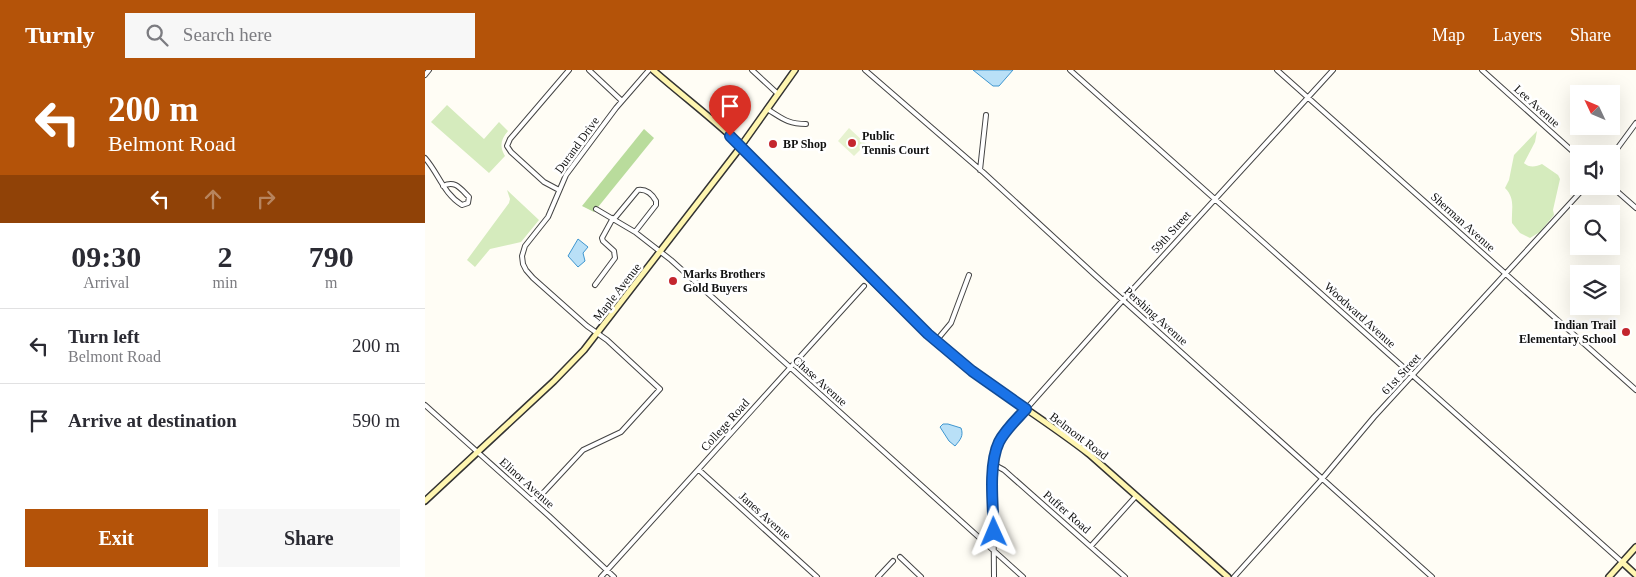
<!DOCTYPE html>
<html lang="en">
<head>
<meta charset="utf-8">
<style>
	:root { --surface:#fff; --page:#f7f7f7; --text:#2b2b33; --muted:#7c7c81; --line:#e1e1e2; --accent:#b45309 }
	body { margin:0; font-family:"Times New Roman",serif; background:var(--page); color:var(--text); height:100vh; display:flex; flex-direction:column; font-size:19px; white-space:nowrap }
	* { box-sizing:border-box; margin:0 }
	p { font-size:16px; color:var(--muted) }
	.icon { flex:none; width:28px; height:28px; fill:none; stroke:currentColor; stroke-width:2; stroke-linecap:round; stroke-linejoin:round }
	.map { position:relative; flex:1; overflow:hidden }
	.panel { display:flex; flex-direction:column; background:var(--surface); width:425px }
	.panel>* { flex:none }
	.hud { background:#b45309; color:#fff; overflow:hidden }
	.needle { width:32px; rotate:314deg }
	.controls { position:absolute; left:1145px; top:15px; display:grid; gap:10px }
	.controls a { display:grid; place-items:center; width:50px; height:50px; border-radius:0px; background:var(--surface); box-shadow:0 5px 20px #0002; font-size:25px }
	.pin { position:absolute; display:grid; place-items:center; width:42px; height:42px; color:#fff; margin:-51px -21px; border-radius:50% 50% 50% 0; rotate:-45deg; box-shadow:0 0 5px #0007 }
	.pin .icon { rotate:45deg }
	.me { position:absolute; width:55px; margin:-28px; rotate:359deg; stroke-linejoin:round; filter:drop-shadow(0 0 4px #0008) }
	.turn { display:flex; align-items:center; gap:18px; height:105px; padding:0 25px; font-size:22px }
	.turn .icon { width:65px; height:65px; stroke-width:2.5 }
	.turn b { display:block; font-size:35px; line-height:42px }
	.lanes { display:flex; align-items:center; height:48px; padding:0 25px; background:#0003; justify-content:center; gap:25px; direction:ltr }
	.lanes .off { opacity:.35 }
	.eta { display:flex; justify-content:space-evenly; align-items:center; height:85px; text-align:center }
	.eta b { font-size:30px; font-weight:700; line-height:35px }
	.action { display:flex; gap:10px; margin-top:auto; padding:10px 25px }
	.action a { flex:1; height:58px; border-radius:0px; background:var(--accent); color:#fff; font-size:20px; font-weight:700; line-height:58px; text-align:center }
	.action a+a { background:var(--page); color:var(--text) }
	ul { padding:0; list-style:none }
	li { display:flex; align-items:center; gap:15px; height:75px; padding:0 25px; border-top:1px solid var(--line) }
	li div { flex:1 }
	li b { display:block; font-size:19px }
	li em { font-style:normal }
	header { display:flex; align-items:center; gap:30px; box-sizing:border-box; height:70px; padding:0 25px; background:var(--accent); color:#fff }
	header strong { font-size:24px }
	nav { display:flex; gap:28px; margin-inline-start:auto; font-size:18px }
	.search { width:350px; height:45px; background:var(--page); display:flex; align-items:center; gap:12px; box-sizing:border-box; padding:0 18px; border-radius:0px; color:var(--muted); font-size:19px }
	main { display:flex; flex:1; min-height:0 }
	.map>svg:first-child { display:block }
</style>
</head>
<body>
<header>
<strong>Turnly</strong>
<div class="search"><svg class="icon" aria-label="search" viewBox="0 0 24 24"><circle cx="10" cy="10" r="6"/><path d="M15 15l6 6"/></svg>Search here</div>
<nav><a>Map</a><a>Layers</a><a>Share</a></nav>
</header>
<main>
<section class="panel">
<div class="hud">
<div class="turn"><svg class="icon" aria-label="left" viewBox="0 0 24 24"><path d="M17 20v-9H6M10 6l-5 5 5 5"/></svg><div><b>200 m</b>Belmont Road</div></div>
<div class="lanes"><svg class="icon" aria-label="left" viewBox="0 0 24 24"><path d="M17 20v-9H6M10 6l-5 5 5 5"/></svg><svg class="icon off" aria-label="ahead" viewBox="0 0 24 24"><path d="M12 20V5M6 11l6-6 6 6"/></svg><svg class="icon off" aria-label="right" viewBox="0 0 24 24"><path d="M7 20v-9h11M14 6l5 5-5 5"/></svg></div>
</div>
<div class="eta">
<div><b>09:30</b><p>Arrival</p></div>
<div><b>2</b><p>min</p></div>
<div><b>790</b><p>m</p></div>
</div>
<ul>
<li><svg class="icon" aria-label="left" viewBox="0 0 24 24"><path d="M17 20v-9H6M10 6l-5 5 5 5"/></svg><div><b>Turn left</b><p>Belmont Road</p></div><em>200 m</em></li>
<li><svg class="icon" aria-label="arrive" viewBox="0 0 24 24"><path d="M6 21V4h12l-3 4 3 4H6"/></svg><div><b>Arrive at destination</b></div><em>590 m</em></li>
</ul>
<div class="action"><a>Exit</a><a>Share</a></div>
</section>
<div class="map">
<svg width="1211" height="507" viewBox="0 0 1211 507">
	<rect width="100%" height="100%" fill="#fffdf5"/>
	<path fill="#d5ebbd" d="M22 35 59 69 74 52 83 61C76 69 74 76 80 86L64 103 6 52Z
		M1112 61 1110 72 1099 93C1104 98 1111 97 1117 94L1133 105 1135 109 1128 140 1129 145 1115 162 1105 168 1095 163 1087 153C1086 140 1091 129 1080 118L1084 110 1089 85Z
		M82 120 114 150 96 172 65 179 50 197 42 190 84 133 85 129Z"/>
	<path fill="#b9dc9c" d="M219 59 229 68 169 142 157 136Z"/>
	<path fill="#e6f2cf" d="M424 58 441 74 429 86 413 71Z"/>
	<path fill="#b9e0f7" stroke="#3f96cf" d="M548 0H588L574 16H568Z
		M153 169 163 177 158 183 160 191 153 197 143 186Z
		M518 354H523L536 358C539 366 535 370 530 376L524 371 515 357Z"/>
	<g fill="none" stroke-linecap="round" stroke-linejoin="round">
		<g stroke="#444" stroke-width="6">
			<path id="minor" d="M164 0 197 31
				M327 0 353 24
				M440 0 559 103 671 206 1007 507
				M645 0 1197 492
				M852 0 1211 320
				M1057 0 1154 87
				M0 5 4 0
				M342 39C357 48 362 54 381 54
				M1186 87 1211 53
				M0 88C14 104 18 123 37 135L43 133 44 127C35 118 30 110 18 116
				M555 100 561 45
				M1186 116 1211 138
				M134 120 119 112 86 82 82 76 85 69 144 0
				M171 139 210 162 246 190 598 507
				M189 149 213 120C221 119 227 124 231 131V135L210 162
				M170 215 190 188 189 181 178 171 177 168 188 148
				M511 271 526 253 544 205
				M0 335 124 446 189 507
				M568 394 579 400 700 507
				M274 400 392 507
				M106 430 119 422 158 380 196 362 235 319 182 270 162 256 108 208 101 200 98 194 97 186 100 176 123 147 141 105 191 38 224 0
				M666 476 711 426
				M475 487 496 507
				M176 507 439 216
				M453 507 468 491
				M569 507 568 394 571 380 578 365 698 230 908 0
				M809 507 897 409 949 347 1161 116"/>
		</g>
		<g stroke="#333" stroke-width="8">
			<path id="secondary" d="M228 0C260 28 295 54 325 84 387 146 446 214 512 272 559 314 614 345 664 384L803 507
				M0 431 129 311 159 280 311 83 370 0
				M1197 492 1211 505
				M1184 507 1211 477"/>
		</g>
		<use href="#minor" stroke="#fff" stroke-width="4"/>
		<use href="#secondary" stroke="#fff6b0" stroke-width="5"/>
	</g>
	<g fill="none" stroke-linecap="round" stroke-linejoin="round">
		<g stroke="#114b97" stroke-width="12">
			<path id="route" d="M305 66 503 264 547 301 601 339C592 349 580 360 574 372 563 395 568 436 569 462"/>
		</g>
		<use href="#route" stroke="#1a73e8" stroke-width="9"/>
	</g>
	<g fill="#c4262e" stroke="#fff" stroke-width="2">
		<circle cx="427" cy="73" r="5"/>
		<circle cx="348" cy="74" r="5"/>
		<circle cx="248" cy="211" r="5"/>
		<circle cx="1201" cy="262" r="5"/>
	</g>
	<g text-anchor="middle" stroke-width="5" stroke-linejoin="round" paint-order="stroke">
		<g font-size="12" fill="#111" stroke="#fff">
			<text transform="translate(1112 36) rotate(42)" y="4">Lee Avenue</text>
			<text transform="translate(152 75) rotate(-54)" y="4">Durand Drive</text>
			<text transform="translate(1038 152) rotate(42)" y="4">Sherman Avenue</text>
			<text transform="translate(746 162) rotate(-48)" y="4">59th Street</text>
			<text transform="translate(192 222) rotate(-52)" y="4">Maple Avenue</text>
			<text transform="translate(935 245) rotate(42)" y="4">Woodward Avenue</text>
			<text transform="translate(731 246) rotate(42)" y="4">Pershing Avenue</text>
			<text transform="translate(976 304) rotate(-47)" y="4">61st Street</text>
			<text transform="translate(395 311) rotate(42)" y="4">Chase Avenue</text>
			<text transform="translate(300 355) rotate(-48)" y="4">College Road</text>
			<text transform="translate(654 366) rotate(37)" y="4">Belmont Road</text>
			<text transform="translate(102 413) rotate(42)" y="4">Elinor Avenue</text>
			<text transform="translate(642 442) rotate(41)" y="4">Puffer Road</text>
			<text transform="translate(340 446) rotate(42)" y="4">Janes Avenue</text>
		</g>
		<g font-size="12" font-weight="bold" fill="#111" stroke="#fff" text-anchor="start">
			<text x="437" y="70">Public<tspan x="437" dy="14">Tennis Court</tspan></text>
			<text x="358" y="78">BP Shop</text>
			<text x="258" y="208">Marks Brothers<tspan x="258" dy="14">Gold Buyers</tspan></text>
			<text x="1191" y="259" text-anchor="end">Indian Trail<tspan x="1191" dy="14">Elementary School</tspan></text>
		</g>
	</g>
</svg>
<div class="controls">
<a><svg class="needle" viewBox="-14 -14 28 28"><path d="M0-13l5 13h-10z" fill="#e53935"/><path d="M0 13l5-13h-10z" fill="#7c7c81"/></svg></a>
<a><svg class="icon" aria-label="sound" viewBox="0 0 24 24"><path d="M4 9h4l5-4v14l-5-4H4zM17 9q2 3 0 6"/></svg></a>
<a><svg class="icon" aria-label="search" viewBox="0 0 24 24"><circle cx="10" cy="10" r="6"/><path d="M15 15l6 6"/></svg></a>
<a><svg class="icon" aria-label="layers" viewBox="0 0 24 24"><path d="M12 4l9 5-9 5-9-5zM3 14l9 5 9-5"/></svg></a>
</div>
<div class="pin" style="left:305px;top:66px;background:#d93025"><svg class="icon" aria-label="arrive" viewBox="0 0 24 24"><path d="M6 21V4h12l-3 4 3 4H6"/></svg></div>
<svg class="me" style="left:569px;top:462px" viewBox="-20 -20 40 40"><path d="M0-17L14 15 0 8-14 15z" fill="#1a73e8" stroke="#fff" stroke-width="4"/></svg>
</div>
</main>
</body>
</html>
